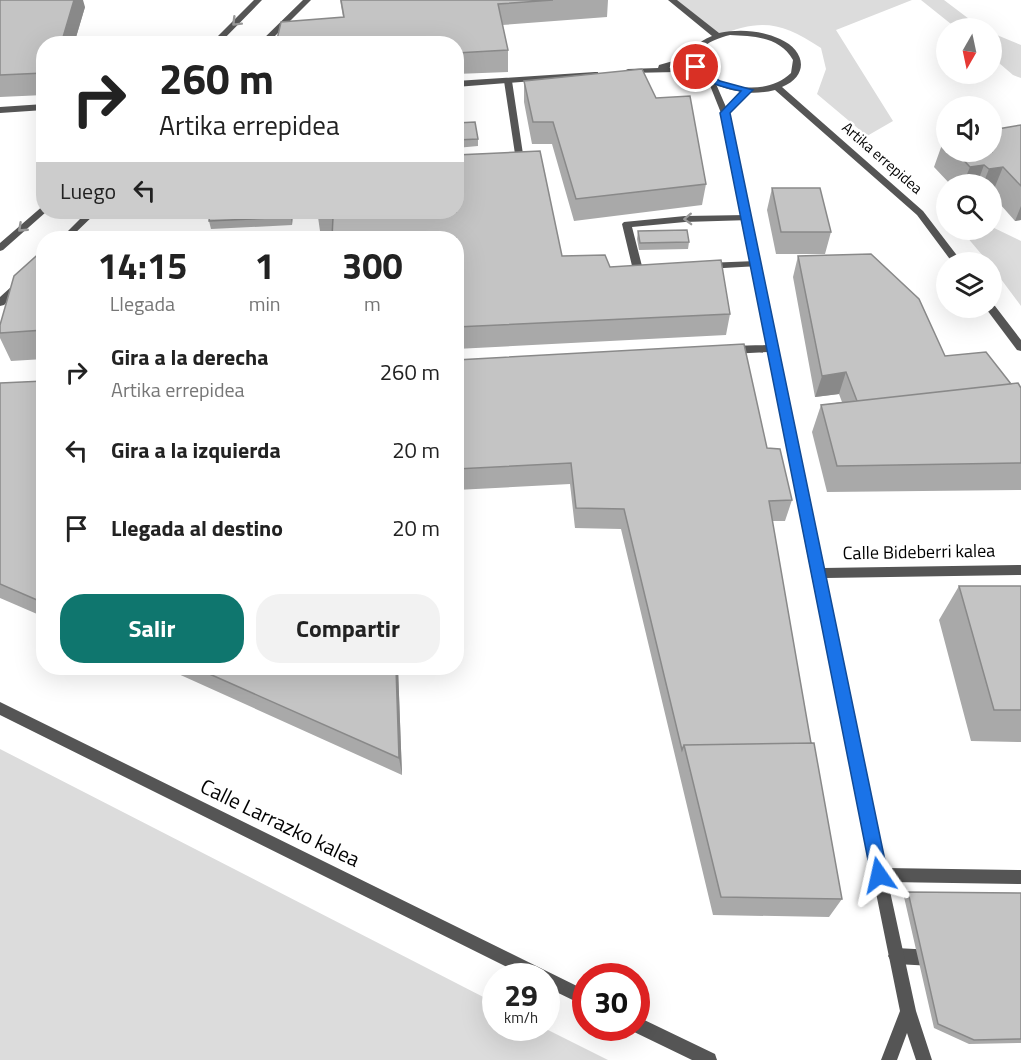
<!DOCTYPE html>
<html lang="es">
<head>
<meta charset="utf-8">
<style>
	:root { --surface:#fff; --page:#f2f2f2; --text:#222; --muted:#767676; --accent:#0f766e }
	body { margin:0; font-family:"Titillium Web",sans-serif; background:var(--page); color:var(--text); height:100vh; display:flex; flex-direction:column; font-size:22px; white-space:nowrap }
	* { box-sizing:border-box; margin:0 }
	p { font-size:20px; color:var(--muted) }
	.icon { flex:none; width:33px; height:33px; fill:none; stroke:currentColor; stroke-width:2; stroke-linecap:round; stroke-linejoin:round }
	.map { position:relative; flex:1; overflow:hidden }
	.sheet { position:absolute; left:36px; top:231px; width:428px; height:444px; display:flex; flex-direction:column; background:var(--surface); border-radius:24px; box-shadow:0 6px 24px #0002 }
	.sheet>* { flex:none }
	.guide { position:absolute; left:36px; top:36px; width:428px; height:183px; border-radius:24px; box-shadow:0 6px 24px #0002; background:#fff; color:var(--text); overflow:hidden }
	.needle { width:39px; rotate:189deg }
	.buttons { position:absolute; left:936px; top:18px; display:grid; gap:12px }
	.buttons a { display:grid; place-items:center; width:66px; height:66px; border-radius:50%; background:var(--surface); box-shadow:0 6px 24px #0002; font-size:30px }
	.speed { position:absolute; left:482px; top:963px; display:flex; gap:12px; font-size:30px; font-weight:700; text-align:center }
	.speed>* { display:grid; place-content:center; width:78px; height:78px; border-radius:50%; background:var(--surface); box-shadow:0 6px 24px #0002; line-height:1 }
	.speed small { font-size:15px; font-weight:400 }
	.speed .limit { border:9px solid #d22; background:#fff; color:#111 }
	.pin { position:absolute; display:grid; place-items:center; width:51px; height:51px; color:#fff; margin:-26px; border:3px solid #fff; border-radius:50%; box-shadow:0 2px 6px #0007 }
	.me { position:absolute; width:66px; margin:-33px; rotate:349deg; stroke-linejoin:round; filter:drop-shadow(0 0 4px #0008) }
	.turn { display:flex; align-items:center; gap:21px; height:126px; padding:0 24px; font-size:27px }
	.turn .icon { width:78px; height:78px; stroke-width:2.5 }
	.turn b { display:block; font-size:42px; line-height:51px }
	.then { display:flex; align-items:center; height:57px; padding:0 24px; background:#0003; gap:12px; font-size:22px }
	.eta { display:flex; justify-content:space-evenly; align-items:center; height:102px; text-align:center }
	.eta b { font-size:36px; font-weight:700; line-height:42px }
	.cta { display:flex; gap:12px; margin-top:auto; padding:12px 24px }
	.cta a { flex:1; height:69px; border-radius:24px; background:var(--accent); color:#fff; font-size:24px; font-weight:700; line-height:69px; text-align:center }
	.cta a+a { background:var(--page); color:var(--text) }
	ul { padding:0; list-style:none }
	li { display:flex; align-items:center; gap:18px; height:78px; padding:0 24px }
	li div { flex:1 }
	li b { display:block; font-size:22px }
	li em { font-style:normal }
	.map>svg:first-child { display:block }
</style>
</head>
<body>
<div class="map">
<svg width="1021" height="1060" viewBox="0 0 1021 1060">
	<rect width="100%" height="100%" fill="#fff"/>
	<path fill="#dcdcdc" d="M671 0H912L836 30 893 121 867 136 817 94 826 69 821 48C782 22 761 18 718 36Z
		M921 0H944L981 28H956Z
		M992 33 1021 45V78L1013 75 992 57Z
		M992 227 1021 241V306L992 267V262H988L961 230H992Z
		M0 749 495 1003V1028H544L608 1060H0Z"/>
	<g fill="none" stroke-linecap="round" stroke-linejoin="round">
		<path fill="#555" fill-rule="evenodd" d="M508 78 512 81 523 154 519 157 515 154 504 81Z
			M747 215 752 218 750 220 685 222 632 227 642 266H650L655 269C651 274 638 275 633 270L622 224 624 222 685 216Z
			M756 261 761 264 759 266 706 269 701 266 706 263Z
			M896 948 933 950 938 953 941 958 938 963 933 966 896 964 891 961 888 956 891 951Z"/>
		<path fill="#555" fill-rule="evenodd" d="M254 0H262L219 44H210Z
			M303 0H311L267 44H258Z
			M695 51 699 53 698 55 669 68H677L713 77 726 107 745 88 752 90 729 113 823 568 1021 565V575L826 578 885 868 1021 870V884L888 882 916 1011 932 1060H916L907 1033 897 1060H881L900 1011 811 573 768 352 730 354 725 350 730 346 767 345 721 113 707 78 677 72 628 73 624 71 628 69 658 68 659 65 673 61Z
			M595 72H598V76L456 87V81Z
			M44 104V110L0 113V107Z
			M44 205V212H46L3 250 0 251V243Z
			M87 212H97L70 238H61Z
			M44 257V266L4 305 0 306V297Z
			M0 702 585 990V1006L546 987V976H525L0 715Z
			M636 1016 715 1054 717 1060H692L630 1030 629 1028H636Z"/>
		<path fill="#555" fill-rule="evenodd" d="M668 0H677L719 33C738 29 761 30 780 39 805 50 810 75 782 87L923 211 962 262H952L917 215 775 90C763 93 750 94 737 91 706 86 663 57 712 36ZM730 35C754 36 780 37 793 60L791 73C747 115 648 55 730 35Z
			M992 305 995 306 1021 340V351L1017 350 987 310 986 308H992Z"/>
	</g>
	<path fill="#a9a9a9" d="M0 0 85 7 74 44H44V95L0 97Z
		M340 0H608L607 17 502 25 508 50V72L456 74V44L343 17Z
		M524 81 656 98 706 184 702 205 574 221 552 144H532L524 102Z
		M456 123 478 139V146L456 148Z
		M1021 125V220L1015 221 992 195V184H950L934 167 944 139 946 138V152H992Z
		M772 188 831 232 825 254H776L767 210Z
		M293 212 292 225 211 229 209 221Z
		M318 212 562 256 610 267 730 314 726 335 456 349V238H321L318 217Z
		M638 231 689 242 688 249 639 250 637 239Z
		M44 249V359L11 361 0 338V325Z
		M798 256 945 356 1021 388V490L827 492 812 432 821 405 842 402 839 394 815 397 793 277Z
		M456 360 767 448 792 500 785 521H772L811 743 842 899 829 917 713 915 621 529 575 528 570 484 456 490Z
		M44 381V617L0 598V383Z
		M959 586H1021V742L971 741 939 620Z
		M163 668H398L402 775 165 668Z
		M908 892 1021 893V1043L969 1044 934 1028 904 897Z"/>
	<path fill="#898989" d="M74 0H83L85 7 74 44H61Z
		M984 165 977 184H963L970 167Z
		M1003 167 992 194V184H983L989 169Z
		M1021 206V220L1015 221Z
		M291 212H293L292 225 291 217Z
		M846 372 839 394 815 397 822 376Z
		M396 668H398L402 775 399 758Z"/>
	<path fill="#c4c4c4" stroke="#898989" stroke-width="1.5" d="M0 0H74L61 44H44V73L0 75Z
		M341 0H553L498 4 508 50 456 53V44H276L281 22 344 17Z
		M642 69 656 98 690 96 706 184 576 199 553 122H533L524 81Z
		M475 122 478 139 456 140V123Z
		M1021 125V186L1003 167 989 169 984 165 970 167 956 152H992V130Z
		M540 151 562 256 605 255 610 267 721 260 730 314 456 327V238H332L333 217H318V212H456V155Z
		M772 188H820L831 232H781Z
		M210 212H291V217L209 221Z
		M687 230 689 242 640 243 638 231Z
		M44 249V330L0 333V325L14 276Z
		M871 254 919 299 945 356 986 352 1011 384 857 401 846 372 822 376 798 256Z
		M744 344 767 448 780 449 792 500 769 501 811 743 684 745 682 750 624 509 576 508 571 463 456 469V360Z
		M44 381V603L0 584V383Z
		M1018 383 1021 388V463L837 466 821 405Z
		M959 586H1021V710H994Z
		M196 668H396L399 758Z
		M814 743 842 899 721 897 684 745Z
		M908 892 1021 893V1039L974 1040 938 1024Z"/>
	<defs><path id="oneway-chevron" d="M-2-3.5L2.5 0L-2 3.5" fill="none" stroke-width="1.6" stroke-linecap="round" stroke-linejoin="round" transform="scale(1.5)"/></defs>
	<g stroke="#999">
		<use href="#oneway-chevron" transform="translate(236 22) rotate(135)"/>
		<use href="#oneway-chevron" transform="translate(688 219) rotate(178)"/>
		<use href="#oneway-chevron" transform="translate(22 228) rotate(137)"/>
	</g>
	<path fill="#1a73e8" stroke="#114b97" stroke-width="1.5" d="M696 64 720 81 753 90 730 113 888 875 885 881 879 883 873 881 871 875 720 113 741 91C721 87 705 83 691 67Z"/>
	<g text-anchor="middle" stroke-width="5" stroke-linejoin="round" paint-order="stroke">
		<g font-size="15" fill="#000" stroke="#fff">
			<text transform="translate(882 158) rotate(41)" y="5">Artika errepidea</text>
		</g>
		<g font-size="18" fill="#000" stroke="#fff">
			<text transform="translate(919 552) rotate(-1)" y="6">Calle Bideberri kalea</text>
		</g>
		<g font-size="21" fill="#000" stroke="#fff">
			<text transform="translate(280 823) rotate(26)" y="7">Calle Larrazko kalea</text>
		</g>
	</g>
</svg>
<div class="buttons">
<a><svg class="needle" viewBox="-14 -14 28 28"><path d="M0-13l5 13h-10z" fill="#e53935"/><path d="M0 13l5-13h-10z" fill="#767676"/></svg></a>
<a><svg class="icon" aria-label="sound" viewBox="0 0 24 24"><path d="M4 9h4l5-4v14l-5-4H4zM17 9q2 3 0 6"/></svg></a>
<a><svg class="icon" aria-label="search" viewBox="0 0 24 24"><circle cx="10" cy="10" r="6"/><path d="M15 15l6 6"/></svg></a>
<a><svg class="icon" aria-label="layers" viewBox="0 0 24 24"><path d="M12 4l9 5-9 5-9-5zM3 14l9 5 9-5"/></svg></a>
</div>
<div class="speed"><div>29<small>km/h</small></div><div class="limit">30</div></div>
<div class="pin" style="left:696px;top:67px;background:#d93025"><svg class="icon" aria-label="arrive" viewBox="0 0 24 24"><path d="M6 21V4h12l-3 4 3 4H6"/></svg></div>
<svg class="me" style="left:879px;top:875px" viewBox="-20 -20 40 40"><path d="M0-17L14 15 0 8-14 15z" fill="#1a73e8" stroke="#fff" stroke-width="4"/></svg>
<div class="guide">
<div class="turn"><svg class="icon" aria-label="right" viewBox="0 0 24 24"><path d="M7 20v-9h11M14 6l5 5-5 5"/></svg><div><b>260 m</b>Artika errepidea</div></div>
<div class="then">Luego<svg class="icon" aria-label="left" viewBox="0 0 24 24"><path d="M17 20v-9H6M10 6l-5 5 5 5"/></svg></div>
</div>
<section class="sheet">
<div class="eta">
<div><b>14:15</b><p>Llegada</p></div>
<div><b>1</b><p>min</p></div>
<div><b>300</b><p>m</p></div>
</div>
<ul>
<li><svg class="icon" aria-label="right" viewBox="0 0 24 24"><path d="M7 20v-9h11M14 6l5 5-5 5"/></svg><div><b>Gira a la derecha</b><p>Artika errepidea</p></div><em>260 m</em></li>
<li><svg class="icon" aria-label="left" viewBox="0 0 24 24"><path d="M17 20v-9H6M10 6l-5 5 5 5"/></svg><div><b>Gira a la izquierda</b></div><em>20 m</em></li>
<li><svg class="icon" aria-label="arrive" viewBox="0 0 24 24"><path d="M6 21V4h12l-3 4 3 4H6"/></svg><div><b>Llegada al destino</b></div><em>20 m</em></li>
</ul>
<div class="cta"><a>Salir</a><a>Compartir</a></div>
</section>
</div>
</body>
</html>
